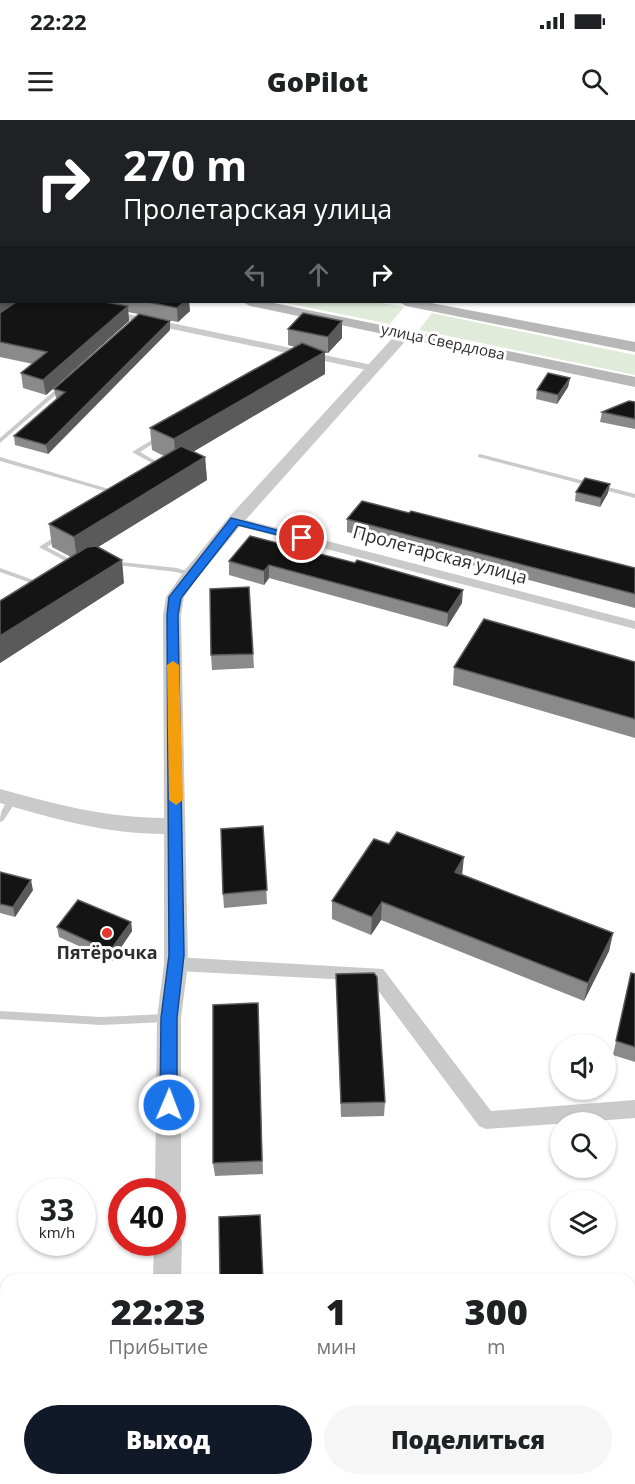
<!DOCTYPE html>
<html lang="ru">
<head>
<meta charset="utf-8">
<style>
	:root { --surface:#fff; --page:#f6f6f6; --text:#202124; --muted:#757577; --accent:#111827 }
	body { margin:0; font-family:"Open Sans",sans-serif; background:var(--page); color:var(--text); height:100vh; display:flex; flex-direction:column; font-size:22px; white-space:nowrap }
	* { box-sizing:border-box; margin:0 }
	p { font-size:20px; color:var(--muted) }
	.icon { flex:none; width:33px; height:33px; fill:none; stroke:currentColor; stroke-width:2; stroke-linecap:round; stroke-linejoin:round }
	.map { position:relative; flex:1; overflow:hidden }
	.side { position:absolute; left:0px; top:1154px; width:636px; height:212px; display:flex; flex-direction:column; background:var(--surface); border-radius:18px 18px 0 0; box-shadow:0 2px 4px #0004 }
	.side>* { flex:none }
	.guide { position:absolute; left:0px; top:0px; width:636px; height:183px; box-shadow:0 2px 4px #0004; background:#202124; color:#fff; overflow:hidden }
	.buttons { position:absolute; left:550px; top:914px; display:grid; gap:12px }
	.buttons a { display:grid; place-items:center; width:66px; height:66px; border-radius:50%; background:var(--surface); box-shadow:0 2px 4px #0004; font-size:30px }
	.speed { position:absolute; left:18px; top:1058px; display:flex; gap:12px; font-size:30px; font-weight:700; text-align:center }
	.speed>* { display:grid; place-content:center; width:78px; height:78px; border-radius:50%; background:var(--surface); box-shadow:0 2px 4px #0004; line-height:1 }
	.speed small { font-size:15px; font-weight:400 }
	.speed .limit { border:9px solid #d22; background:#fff; color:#111 }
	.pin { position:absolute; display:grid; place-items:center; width:51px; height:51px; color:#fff; margin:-26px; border:3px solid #fff; border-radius:50%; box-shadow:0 2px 6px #0007 }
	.me { position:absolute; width:66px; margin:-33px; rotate:1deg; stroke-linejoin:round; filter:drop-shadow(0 0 4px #0008) }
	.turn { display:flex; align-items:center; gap:21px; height:126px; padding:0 24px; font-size:27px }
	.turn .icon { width:78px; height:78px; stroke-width:2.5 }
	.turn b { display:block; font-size:42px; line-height:51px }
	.lanes { display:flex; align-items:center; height:57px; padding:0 24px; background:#0003; justify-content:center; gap:30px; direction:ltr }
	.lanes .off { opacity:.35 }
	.eta { display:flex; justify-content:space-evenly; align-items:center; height:102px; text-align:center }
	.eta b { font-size:36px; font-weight:800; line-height:42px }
	.cta { display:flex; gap:12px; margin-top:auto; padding:12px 24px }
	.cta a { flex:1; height:69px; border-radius:36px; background:var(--accent); color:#fff; font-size:24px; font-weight:800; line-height:69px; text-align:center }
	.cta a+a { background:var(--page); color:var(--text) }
	.status { display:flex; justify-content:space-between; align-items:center; height:42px; padding:0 30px; background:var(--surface); direction:ltr }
	.status svg { height:16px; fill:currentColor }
	header { display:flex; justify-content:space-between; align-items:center; height:78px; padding:0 24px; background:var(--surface); font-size:27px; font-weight:800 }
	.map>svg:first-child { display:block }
</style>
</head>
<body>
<div class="status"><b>22:22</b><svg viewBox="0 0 49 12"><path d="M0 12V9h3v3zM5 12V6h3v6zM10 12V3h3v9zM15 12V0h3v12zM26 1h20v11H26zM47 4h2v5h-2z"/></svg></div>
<header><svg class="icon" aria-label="menu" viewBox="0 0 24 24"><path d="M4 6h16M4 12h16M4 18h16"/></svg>GoPilot<svg class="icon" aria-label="search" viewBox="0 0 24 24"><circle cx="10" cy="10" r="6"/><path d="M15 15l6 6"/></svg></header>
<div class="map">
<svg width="635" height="1364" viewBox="0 0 635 1364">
	<rect width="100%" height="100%" fill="#fff"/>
	<path fill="#e1ebda" d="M281 182H376L404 187 390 204Z
		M432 193 635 235V255L419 210Z
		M53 1359H144L146 1364H36Z"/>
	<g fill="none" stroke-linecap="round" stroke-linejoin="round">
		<path fill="#cacaca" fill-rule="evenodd" d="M9 0H13L12 2H7Z
			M371 0H375L374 2H369Z
			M0 5H2V8H0Z
			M634 34H635V36H634Z
			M61 265 66 266 0 323V318Z
			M160 315 163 317 162 318 140 332 163 345V347H159L132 332Z
			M480 334 635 374V378L478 337V335Z
			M0 337 119 372 120 373 117 375 115 374 0 341Z
			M61 413 63 414V416L47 427 77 443V445H73L39 427Z
			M111 441 177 448 193 453 194 454 191 456 176 452 109 444 108 443Z
			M0 448 44 464 45 465 44 466H40L0 452Z
			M13 677 17 680 3 701 0 702C0 692 4 682 13 677Z
			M0 891 101 897 166 894 169 895 171 898 169 901 166 902 101 905 0 899Z"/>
		<path fill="#cacaca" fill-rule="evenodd" d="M634 64H635V70H634Z
			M109 190 372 245 378 248 372 251 105 195 104 193Z
			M235 397 635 501V509L230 404V398Z
			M176 837 383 849 491 991 635 980V998L486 1009 479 1006 371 861 176 851 170 849 167 844 170 839Z"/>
		<path fill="#cacaca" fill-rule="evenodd" d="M184 0H195L183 2Z
			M583 0H593L582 2Z
			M2 135V144H0V136Z
			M404 210 411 214 409 217 241 405 197 458 184 477 181 495 188 844 181 898V1071L177 1080 172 1081V1071H155L157 898 164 844V714C107 714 54 699 0 683V669C54 684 107 698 164 698L163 495 166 477 185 450 229 397 399 211Z
			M172 1111 178 1113 182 1122 181 1160H153L154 1122H172Z
			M151 1359H181L182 1364H150Z"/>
		<path fill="#b7b7b7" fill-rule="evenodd" d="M0 95H2V104L0 103Z
			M0 125H2V133H0Z
			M243 182H269L635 257V267L250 186Z
			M399 182H426L635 222V232L406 186Z"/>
	</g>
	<path fill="#8a8a8a" d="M37 0H148L145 2H44Z
		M2 12V83L0 82V28H1Z
		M0 157 2 182H189L190 191 178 202 128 192 129 201 46 275 23 268 21 253 33 244 0 237Z
		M342 201V218L328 233H325V254L193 331 205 337 207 360 98 427 124 463 0 543V481L71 437 52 427 49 404 164 336 152 330 150 308 295 227 288 225V209Z
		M170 210 48 334 15 325 14 316 57 278H56L54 269Z
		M570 258 568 267 557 284 536 279 537 270Z
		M635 282V309L600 302 602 292Z
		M576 372 608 373 600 387 575 381Z
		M347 399 635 448V488L347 412Z
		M250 416 462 483 447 507 269 458 264 465 229 455V441Z
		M249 467 254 548 212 550 211 535Z
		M635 542V618L453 565 454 547Z
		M263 706 267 784 224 788 223 774Z
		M389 724 462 755 613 813 609 831 584 881 381 800 371 815 332 799V781Z
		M0 752 33 770 15 797 0 793Z
		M131 802 132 811 112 841 59 817 57 807Z
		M336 854 385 982 384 996 341 997Z
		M635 854V942L613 935 628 867Z
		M258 883 263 1054 215 1056 213 1043Z"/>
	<path fill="#5a5a5a" d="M120 0H148L145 2H119Z
		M2 179V182H19L0 196V180Z
		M184 182H189L190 191 178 202 177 188Z
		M128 186 129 201 46 275 43 260Z
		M170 201V210L48 334 46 325Z
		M342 201V218L328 233V217Z
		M325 232V254L176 342 174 319Z
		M570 258 568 267 557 284 558 275Z
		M205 337 207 360 77 440 74 417Z
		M610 364 608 373 600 387 601 378Z
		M122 440 124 463 0 543V516Z
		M269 445V458L264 465V451Z
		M463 470 462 483 447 507 448 493Z
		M464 737 462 756 455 752Z
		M31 760 33 770 15 797 13 787Z
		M382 782 381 800 371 815 372 797Z
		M131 802 132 811 112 841 110 831Z
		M613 813 609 831 584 881 588 863Z"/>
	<path fill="#141414" stroke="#5a5a5a" stroke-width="1.5" d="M56 0H104L102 2H54Z
		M203 0H332L331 2H201Z
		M615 0H635V8L634 9V2H614Z
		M0 11 2 12V66L0 65V31H1V25H0Z
		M2 153V179L0 180V157H1Z
		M16 182H105L128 186 43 260 21 253 47 232 0 222V193Z
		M148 182H184L177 188Z
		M303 193 342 201 328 217 288 209Z
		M139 194 170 201 46 325 14 316 65 272 54 269Z
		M302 223 325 232 174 319 150 308Z
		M548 253 570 258 558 275 537 270Z
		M629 281 635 282V299L602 292Z
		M181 326 205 337 74 417 49 404Z
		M585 358 610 364 601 378 576 372Z
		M362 381 409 393 411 391 635 448V474L347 399Z
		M250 416 355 443 357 440 463 470 448 493 269 445 264 451 229 441Z
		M96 426 122 440 0 516V481L87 427Z
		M249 467 253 534 211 535 210 469Z
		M484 499 635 542V599L454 547Z
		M263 706 267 770 223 774 221 709Z
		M397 712 464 737 455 752 613 813 588 863 382 782 372 797 332 781 374 719 389 724Z
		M0 752 31 760 13 787 0 784Z
		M78 780 131 802 110 831 57 807Z
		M374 853 377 857 385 982 341 983 336 854Z
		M631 853 635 854V927L616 921Z
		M258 883 262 1041 213 1043V885Z
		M260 1095 263 1160H220L219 1097Z"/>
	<path fill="#1a73e8" stroke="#114b97" stroke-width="1.5" d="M231 398 307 418 302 421 238 405 181 478 178 495 184 835 177 898V985L174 990H163L160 985 161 898 169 835 167 495 169 477Z"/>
	<path fill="#f59e0b" d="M173 541 179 545 183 680 176 685 169 680 167 545Z"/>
	<circle fill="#e6342e" stroke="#fff" stroke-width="2" cx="107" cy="813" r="6"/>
	<g text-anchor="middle" stroke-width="6" stroke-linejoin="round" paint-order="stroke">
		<g font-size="15" fill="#2d2d2d" stroke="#fff">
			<text transform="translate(443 222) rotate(12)" y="5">улица Свердлова</text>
		</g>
		<g font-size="18" fill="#2d2d2d" stroke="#fff">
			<text transform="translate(440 435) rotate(15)" y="6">Пролетарская улица</text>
		</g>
		<g font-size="18" font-weight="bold" fill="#2d2d2d" stroke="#fff">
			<text x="107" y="839">Пятёрочка</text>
		</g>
	</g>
</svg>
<div class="buttons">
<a><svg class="icon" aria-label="sound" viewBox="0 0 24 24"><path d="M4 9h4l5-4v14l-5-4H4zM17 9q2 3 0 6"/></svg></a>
<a><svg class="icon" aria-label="search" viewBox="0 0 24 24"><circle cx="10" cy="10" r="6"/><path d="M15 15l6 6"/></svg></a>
<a><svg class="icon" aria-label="layers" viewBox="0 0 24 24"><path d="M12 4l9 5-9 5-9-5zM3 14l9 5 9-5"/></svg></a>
</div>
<div class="speed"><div>33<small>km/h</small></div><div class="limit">40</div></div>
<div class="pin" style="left:302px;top:418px;background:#d93025"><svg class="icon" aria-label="arrive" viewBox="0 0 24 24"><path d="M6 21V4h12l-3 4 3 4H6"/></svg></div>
<svg class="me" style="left:169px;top:985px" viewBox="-20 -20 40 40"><circle r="17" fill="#1a73e8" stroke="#fff" stroke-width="3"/><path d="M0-11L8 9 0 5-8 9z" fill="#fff"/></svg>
<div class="guide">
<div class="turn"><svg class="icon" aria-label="right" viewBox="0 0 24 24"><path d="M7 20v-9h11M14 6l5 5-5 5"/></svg><div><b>270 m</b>Пролетарская улица</div></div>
<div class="lanes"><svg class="icon off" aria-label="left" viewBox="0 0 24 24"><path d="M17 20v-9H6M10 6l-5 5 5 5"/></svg><svg class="icon off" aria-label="ahead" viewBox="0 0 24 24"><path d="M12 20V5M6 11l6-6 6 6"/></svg><svg class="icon" aria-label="right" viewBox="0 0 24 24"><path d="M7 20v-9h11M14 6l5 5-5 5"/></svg></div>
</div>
<section class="side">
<div class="eta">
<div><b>22:23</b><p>Прибытие</p></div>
<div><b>1</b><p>мин</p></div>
<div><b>300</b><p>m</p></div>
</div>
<div class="cta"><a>Выход</a><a>Поделиться</a></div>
</section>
</div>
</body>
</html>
